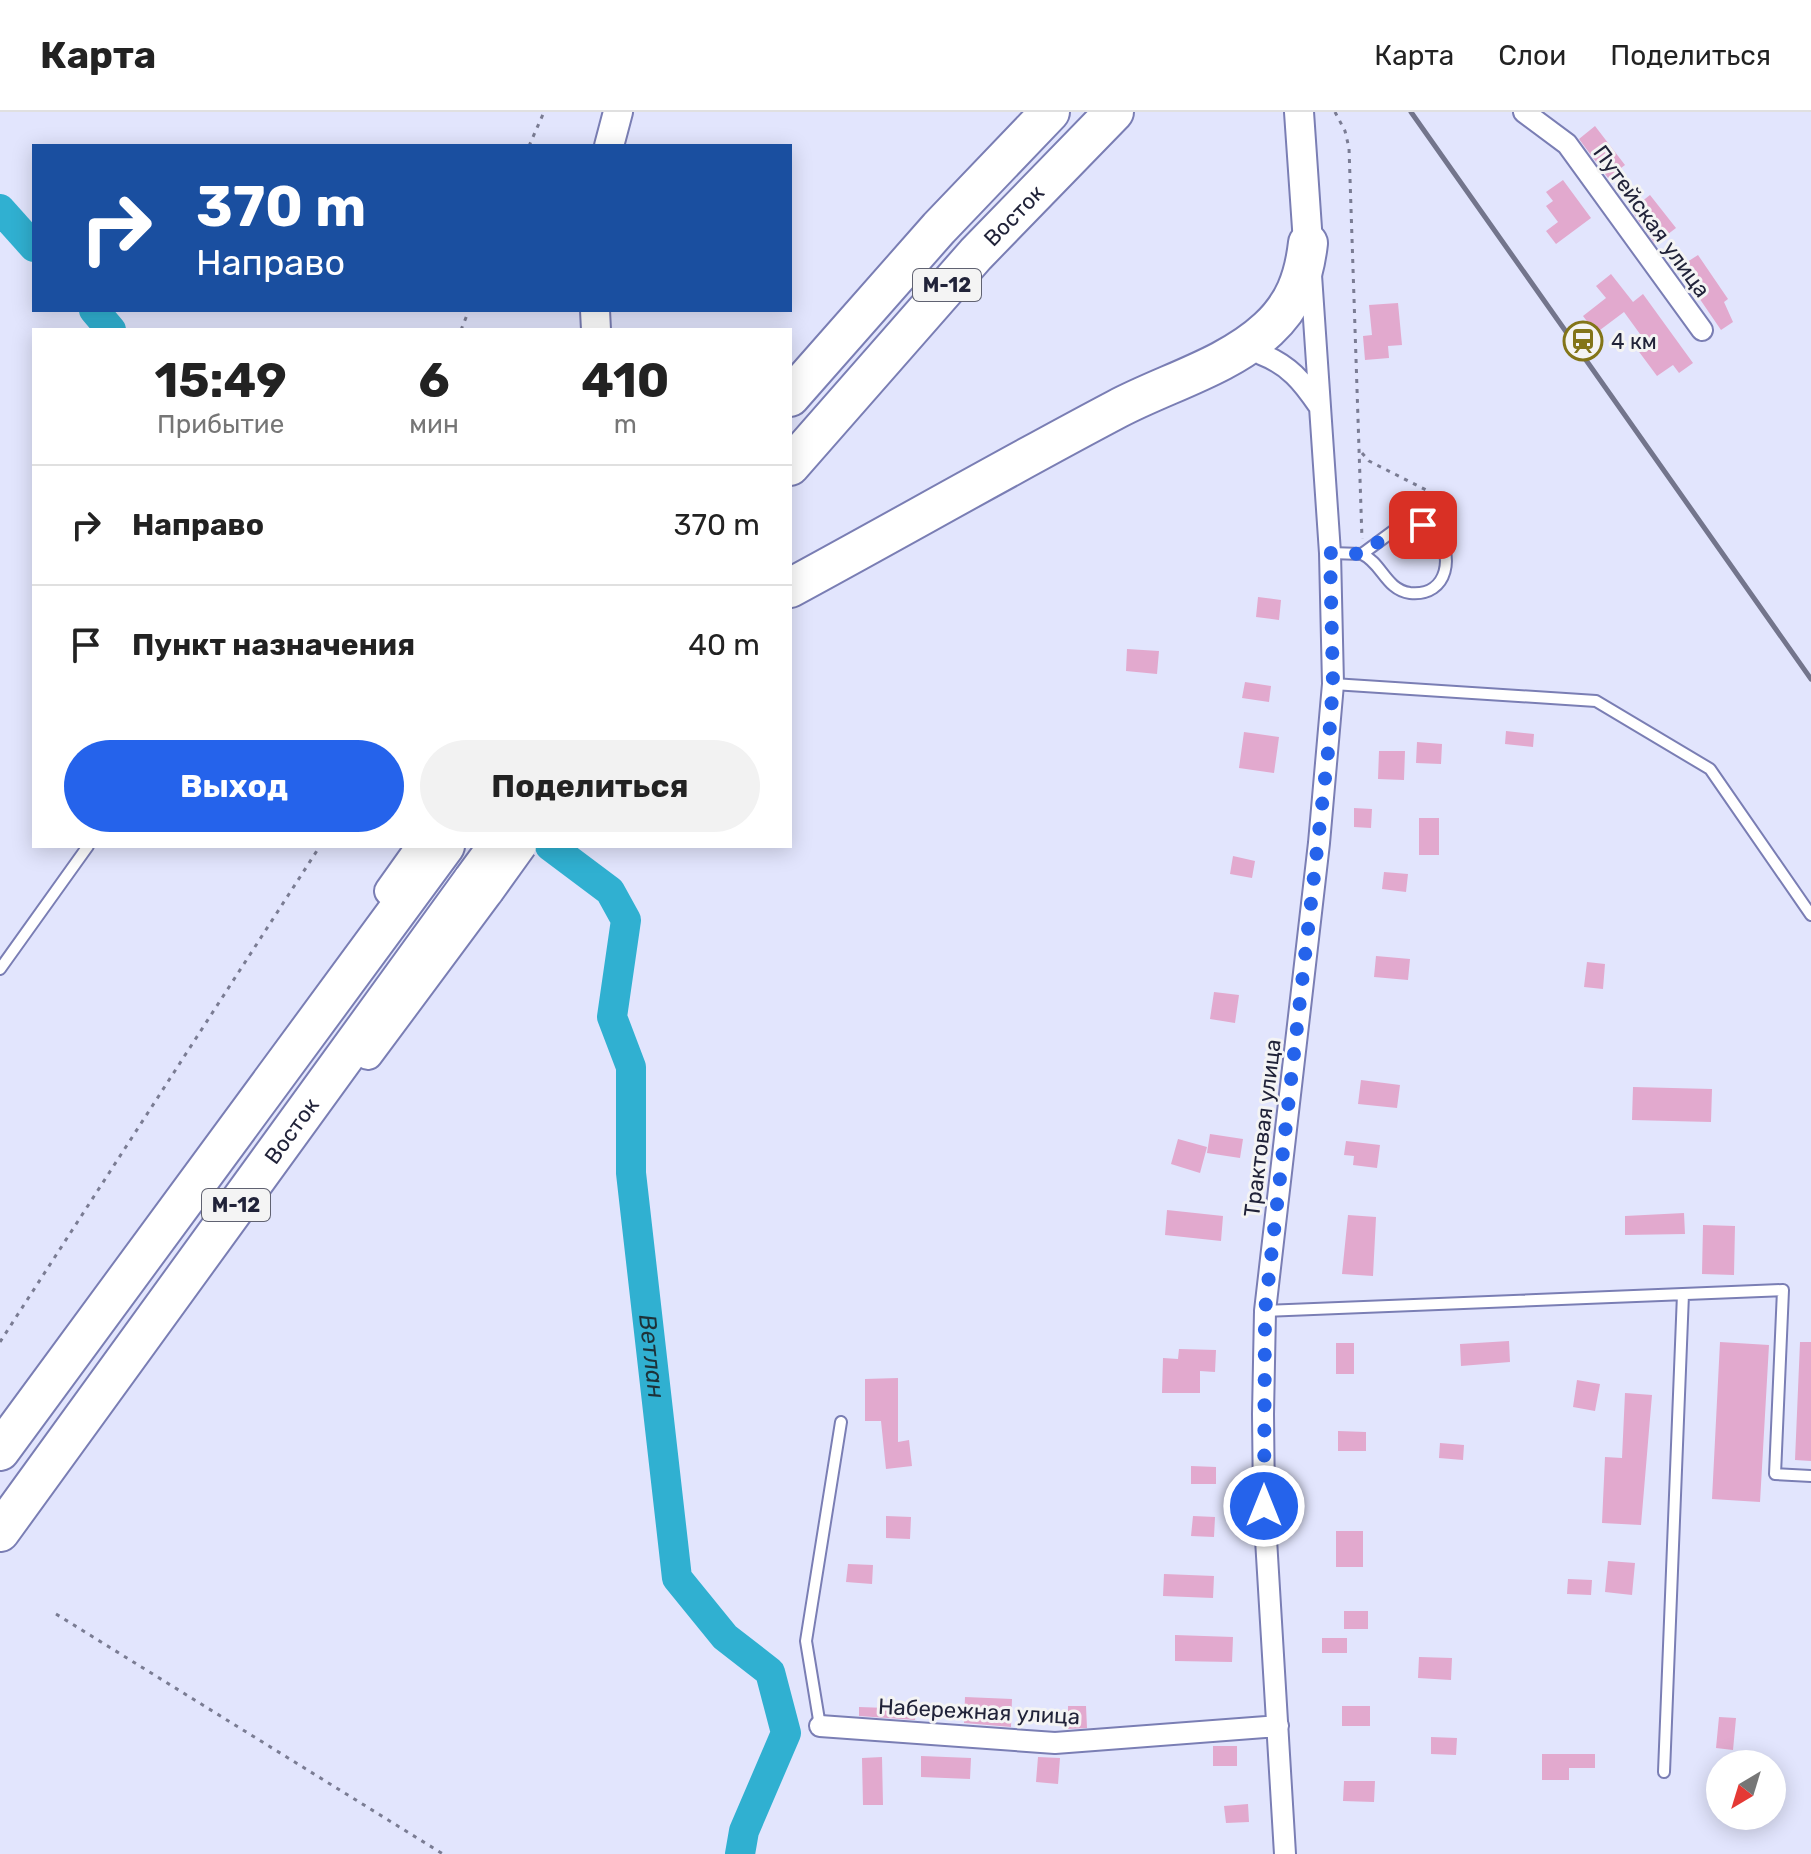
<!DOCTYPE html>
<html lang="ru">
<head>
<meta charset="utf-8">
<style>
	:root { --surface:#fff; --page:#f2f2f2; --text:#222; --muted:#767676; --line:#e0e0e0; --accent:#2563eb }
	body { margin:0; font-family:Rubik,sans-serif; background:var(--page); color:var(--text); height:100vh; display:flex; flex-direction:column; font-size:30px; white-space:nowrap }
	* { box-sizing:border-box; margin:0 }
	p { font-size:26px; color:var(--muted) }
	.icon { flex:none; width:44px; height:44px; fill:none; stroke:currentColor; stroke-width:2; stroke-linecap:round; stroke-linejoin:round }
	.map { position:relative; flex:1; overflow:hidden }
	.sheet { position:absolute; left:32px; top:216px; width:760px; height:520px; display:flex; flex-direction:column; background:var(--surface); border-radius:0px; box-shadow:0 4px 20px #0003 }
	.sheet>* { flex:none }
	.banner { position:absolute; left:32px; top:32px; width:760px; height:168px; border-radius:0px; box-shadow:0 4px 20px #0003; background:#1a4fa0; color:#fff; overflow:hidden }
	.needle { width:52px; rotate:218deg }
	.buttons { position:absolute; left:1706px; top:1638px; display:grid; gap:16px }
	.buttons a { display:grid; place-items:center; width:80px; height:80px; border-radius:50%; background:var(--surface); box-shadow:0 4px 20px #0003; font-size:40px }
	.pin { position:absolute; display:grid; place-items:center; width:68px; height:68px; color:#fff; margin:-34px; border-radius:16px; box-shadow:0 4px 12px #0006 }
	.me { position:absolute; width:88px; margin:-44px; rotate:0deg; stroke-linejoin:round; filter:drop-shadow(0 0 6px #0008) }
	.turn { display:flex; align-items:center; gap:28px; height:168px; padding:0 32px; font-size:36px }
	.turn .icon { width:104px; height:104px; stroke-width:2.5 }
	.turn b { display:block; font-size:56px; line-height:68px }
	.eta { display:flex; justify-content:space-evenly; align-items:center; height:136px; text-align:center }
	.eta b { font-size:48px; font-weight:700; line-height:56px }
	.action { display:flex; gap:16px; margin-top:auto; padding:16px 32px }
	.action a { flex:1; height:92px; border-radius:48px; background:var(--accent); color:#fff; font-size:32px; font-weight:700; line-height:92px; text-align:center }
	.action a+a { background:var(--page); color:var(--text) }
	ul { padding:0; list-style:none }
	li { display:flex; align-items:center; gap:24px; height:120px; padding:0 32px; border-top:2px solid var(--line) }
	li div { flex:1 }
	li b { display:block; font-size:30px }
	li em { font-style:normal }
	header { display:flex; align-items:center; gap:48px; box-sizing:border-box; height:112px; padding:0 40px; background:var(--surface); border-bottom:2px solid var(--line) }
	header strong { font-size:38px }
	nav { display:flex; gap:44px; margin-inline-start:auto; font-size:28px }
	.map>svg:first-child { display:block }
</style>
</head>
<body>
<header>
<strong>Карта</strong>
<nav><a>Карта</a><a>Слои</a><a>Поделиться</a></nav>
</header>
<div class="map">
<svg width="1811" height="1742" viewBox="0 0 1811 1742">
	<rect width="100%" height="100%" fill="#e2e5fd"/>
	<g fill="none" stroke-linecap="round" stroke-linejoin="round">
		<g stroke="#30b0d1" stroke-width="30">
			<path d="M0 97 34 135"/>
			<path d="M94 198 111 218"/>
			<path id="s1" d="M550 734 610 779 626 808 612 905 631 955V1061L677 1466 725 1525 770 1560 786 1621 744 1719 740 1742"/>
		</g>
	</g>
	<path fill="#e2a9ce" d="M1595 14 1625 53 1608 66 1579 27Z
		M1563 68 1591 106 1556 132 1546 119 1558 110 1546 94 1553 89 1546 80Z
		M1650 83 1676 116 1655 132 1631 98Z
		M1698 143 1728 187 1724 190 1733 210 1721 218 1682 161 1688 157 1684 152Z
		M1611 162 1633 190 1643 182 1693 251 1679 261 1673 253 1657 264 1631 229 1640 222 1624 200 1596 221 1583 204 1606 186 1596 174Z
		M1398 191 1402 233 1388 234 1389 246 1365 248 1363 224 1372 223 1369 193Z
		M1258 485 1281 488 1279 508 1256 505Z
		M1127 537 1159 539 1157 562 1126 559Z
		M1245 570 1271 574 1269 590 1242 586Z
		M1506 619 1534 622 1533 635 1505 632Z
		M1244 620 1279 625 1274 661 1239 656Z
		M1417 630 1442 632 1441 652 1416 651Z
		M1379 639H1405L1404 668 1378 667Z
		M1354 696 1372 697 1371 716 1354 715Z
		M1419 706H1439V743H1419Z
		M1233 744 1255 749 1252 766 1230 762Z
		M1384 760 1408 762 1406 780 1382 777Z
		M1376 844 1410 847 1408 868 1374 865Z
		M1587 850 1605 852 1603 877 1584 875Z
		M1214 880 1239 883 1235 911 1210 907Z
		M1361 968 1400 973 1397 996 1358 992Z
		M1633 975 1712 977 1711 1010 1632 1008Z
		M1210 1022 1243 1027 1240 1046 1207 1041Z
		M1178 1027 1207 1035 1200 1061 1171 1052Z
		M1346 1029 1380 1033 1377 1056 1353 1053 1354 1044 1344 1043Z
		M1167 1098 1223 1104 1221 1129 1165 1123Z
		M1684 1101 1685 1122 1625 1123V1104Z
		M1348 1103 1376 1105 1373 1164 1342 1162Z
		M1703 1113 1735 1114 1734 1163 1702 1162Z
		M1509 1229 1510 1250 1461 1254 1460 1232Z
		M1720 1230 1769 1233 1760 1390 1712 1387Z
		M1800 1230H1811V1349L1795 1348Z
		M1336 1231H1354V1262H1336Z
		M1179 1237 1216 1238 1215 1260 1200 1259V1281H1162L1163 1246 1178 1247Z
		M898 1266V1330L909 1328 912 1354 886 1357 881 1309H865V1267Z
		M1577 1268 1600 1272 1595 1299 1573 1295Z
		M1625 1281 1652 1283 1641 1413 1602 1411 1605 1345 1622 1346Z
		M1338 1319 1366 1320V1339H1338Z
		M1440 1331 1464 1333 1463 1348 1439 1346Z
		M1191 1354 1216 1355V1372H1191Z
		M886 1404 911 1405 910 1427 886 1426Z
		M1193 1404 1215 1405 1214 1425 1191 1424Z
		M1336 1419H1363V1455H1336Z
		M1608 1449 1635 1451 1632 1483 1605 1480Z
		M848 1452 873 1453 872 1472 846 1470Z
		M1164 1462 1214 1464 1213 1486 1163 1484Z
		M1568 1467 1592 1468 1591 1483 1567 1482Z
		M1344 1499H1368V1517H1344Z
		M1175 1523 1233 1525 1232 1550 1175 1549Z
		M1322 1526H1347V1541H1322Z
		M1419 1545 1452 1546 1451 1568 1418 1566Z
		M965 1585 1012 1587 1011 1615 964 1611Z
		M1068 1594H1086L1087 1616 1068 1617Z
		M1342 1594H1370V1614H1342Z
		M859 1595 916 1597 915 1608 859 1604Z
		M1719 1605 1736 1606 1733 1638 1716 1636Z
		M1431 1625 1457 1626 1456 1643 1431 1642Z
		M1213 1634H1237V1654H1213Z
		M1542 1642H1595V1656H1569V1668H1542Z
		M921 1644 971 1646 970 1667 921 1665Z
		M882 1645 883 1693H863L862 1646Z
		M1038 1645 1060 1646 1058 1672 1036 1670Z
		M1344 1669H1375L1374 1690 1343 1689Z
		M1248 1692 1249 1710 1226 1711 1224 1694Z"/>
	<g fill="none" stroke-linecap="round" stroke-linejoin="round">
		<g stroke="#7a7eb4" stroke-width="14">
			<path id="lane" d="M1411 412 1434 418C1455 441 1449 485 1410 481 1386 478 1382 451 1362 442L1400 414Z
				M1330 441 1362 442
				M1333 572 1596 589 1710 657 1811 803
				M0 857 88 734
				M1265 1199 1783 1178 1775 1362 1811 1364
				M820 1614 806 1529 841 1310
				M1664 1660 1683 1182"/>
		</g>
		<g stroke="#7a7eb4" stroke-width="24">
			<path id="street" d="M1524 0 1567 32 1702 218
				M1261 242C1289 253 1302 269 1319 294
				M820 1614 1055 1631 1278 1614
				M1285 1742 1264 1394 1263 1302 1265 1199 1319 731 1333 572 1330 441 1311 163"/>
		</g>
		<g stroke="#7a7eb4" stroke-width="32">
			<path id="secondary" d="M1299 0 1308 131
				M609 34 618 0
				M595 198 596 218
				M389 779 421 734
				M368 943 489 780"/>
		</g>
		<g stroke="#7a7eb4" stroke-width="42">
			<g id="highway">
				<path d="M790 285 939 116 1050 0"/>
				<path id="s2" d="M790 354 976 142 1114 0"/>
				<path d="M790 476C899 417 1007 355 1117 297 1166 271 1227 255 1268 217 1294 193 1304 166 1308 131"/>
				<path d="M0 1339 445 734"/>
				<path id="s3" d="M0 1420 473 768"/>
			</g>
		</g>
		<path stroke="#7a7c93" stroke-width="3" stroke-dasharray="4 6" stroke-linecap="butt" d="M1335 0 1345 19 1349 36 1362 427
			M529 34 544 0
			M461 218 469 198
			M1362 341 1369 349 1440 385 1445 391V409
			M0 1230 320 734
			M56 1502 443 1742"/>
		<use href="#lane" stroke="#fff" stroke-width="10"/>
		<use href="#street" stroke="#fff" stroke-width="20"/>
		<use href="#secondary" stroke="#fff" stroke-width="28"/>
		<use href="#highway" stroke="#fff" stroke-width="38"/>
		<path stroke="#73758c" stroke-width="5" d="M1411 0 1811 567"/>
		<g stroke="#7a7eb4" stroke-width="32" stroke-linecap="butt">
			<path id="secondary-bridge" d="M489 780 522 734"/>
		</g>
		<g stroke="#7a7eb4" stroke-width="42" stroke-linecap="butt">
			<path id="highway-bridge" d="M473 768 498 734"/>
		</g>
		<use href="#secondary-bridge" stroke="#fff" stroke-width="28"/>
		<use href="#highway-bridge" stroke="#fff" stroke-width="38"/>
	</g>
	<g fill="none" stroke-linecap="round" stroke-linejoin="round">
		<path stroke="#2563eb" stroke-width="14" stroke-dasharray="0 25.2" d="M1264 1394 1265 1199 1328 640 1333 572 1330 441 1362 442 1400 414 1423 413"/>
	</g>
	<defs>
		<g id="station-ring" transform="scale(2)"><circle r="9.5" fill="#f4f4f4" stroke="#837518" stroke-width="1.5"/><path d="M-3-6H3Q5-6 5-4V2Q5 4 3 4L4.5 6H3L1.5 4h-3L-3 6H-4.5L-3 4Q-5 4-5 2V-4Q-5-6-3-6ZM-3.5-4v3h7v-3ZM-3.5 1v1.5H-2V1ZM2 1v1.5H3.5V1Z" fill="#837518"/></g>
	</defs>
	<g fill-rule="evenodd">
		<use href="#station-ring" x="1583" y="229"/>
	</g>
	<g text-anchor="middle" stroke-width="6" stroke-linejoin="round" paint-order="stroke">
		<g fill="#f4f4f4" stroke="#606271" stroke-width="2">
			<rect x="913" y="157" width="68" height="32" rx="6"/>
			<rect x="202" y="1077" width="68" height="32" rx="6"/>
		</g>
		<g font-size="20" font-weight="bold" fill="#212339">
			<text x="947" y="180">М-12</text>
			<text x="236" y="1100">М-12</text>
		</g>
		<g font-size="22" fill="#212339" stroke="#f4f4f4">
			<text dy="8" stroke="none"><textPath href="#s2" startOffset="336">Восток</textPath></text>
			<text transform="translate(1652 109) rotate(54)" y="8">Путейская улица</text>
			<text transform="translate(1262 1016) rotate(-83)" y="8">Трактовая улица</text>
			<text dy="8" stroke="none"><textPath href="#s3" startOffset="496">Восток</textPath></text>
			<text transform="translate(979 1599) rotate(3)" y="8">Набережная улица</text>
		</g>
		<g font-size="22" fill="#212339" stroke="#f4f4f4" text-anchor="start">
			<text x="1611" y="237">4 км</text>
		</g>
		<g font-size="24" font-style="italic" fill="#1d3239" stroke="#f4f4f4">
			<text dy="8" stroke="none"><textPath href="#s1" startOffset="550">Ветлан</textPath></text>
		</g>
	</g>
</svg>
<div class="buttons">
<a><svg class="needle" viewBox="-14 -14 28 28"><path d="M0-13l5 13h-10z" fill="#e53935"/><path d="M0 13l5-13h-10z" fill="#767676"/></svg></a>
</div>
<div class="pin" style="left:1423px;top:413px;background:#d93025"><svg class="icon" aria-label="arrive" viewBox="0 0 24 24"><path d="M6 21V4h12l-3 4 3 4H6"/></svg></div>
<svg class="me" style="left:1264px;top:1394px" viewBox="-20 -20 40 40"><circle r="17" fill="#2563eb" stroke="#fff" stroke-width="3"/><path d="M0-11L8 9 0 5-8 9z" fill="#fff"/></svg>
<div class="banner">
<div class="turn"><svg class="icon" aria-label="right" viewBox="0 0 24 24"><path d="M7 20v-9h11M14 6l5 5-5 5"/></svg><div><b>370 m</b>Направо</div></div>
</div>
<section class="sheet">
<div class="eta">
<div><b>15:49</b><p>Прибытие</p></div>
<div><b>6</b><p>мин</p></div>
<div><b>410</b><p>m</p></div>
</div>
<ul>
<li><svg class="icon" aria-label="right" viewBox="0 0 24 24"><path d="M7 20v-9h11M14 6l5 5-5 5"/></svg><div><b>Направо</b></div><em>370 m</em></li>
<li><svg class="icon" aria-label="arrive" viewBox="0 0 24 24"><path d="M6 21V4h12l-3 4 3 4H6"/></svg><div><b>Пункт назначения</b></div><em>40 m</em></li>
</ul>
<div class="action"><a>Выход</a><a>Поделиться</a></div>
</section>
</div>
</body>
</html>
